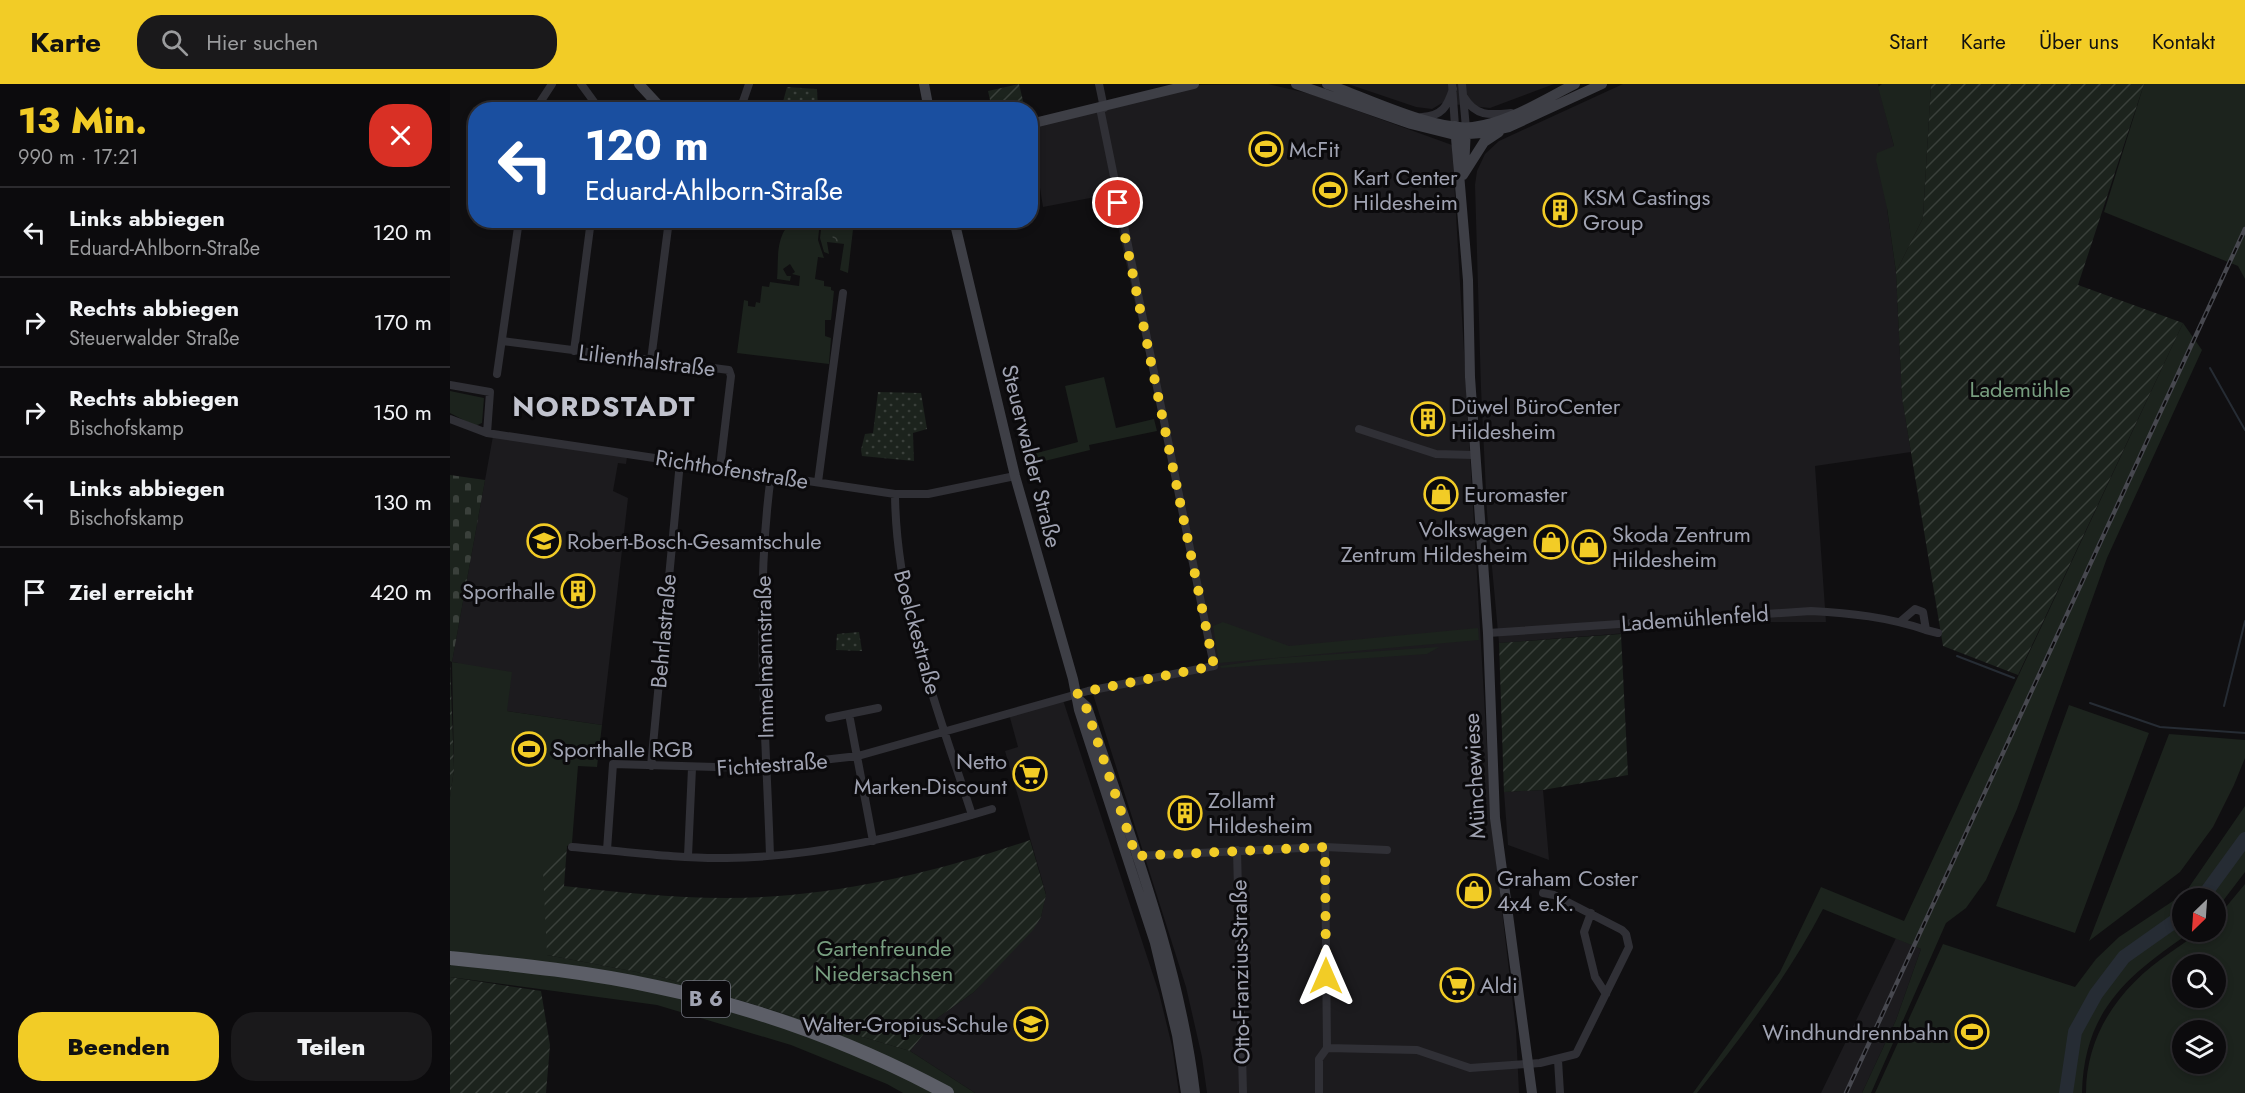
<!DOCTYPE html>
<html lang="de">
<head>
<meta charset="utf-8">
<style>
	:root { --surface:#0c0b0d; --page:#1a191b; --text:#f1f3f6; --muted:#9a9b9d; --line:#2c2b2e; --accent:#f2cc26 }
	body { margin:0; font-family:Jost,sans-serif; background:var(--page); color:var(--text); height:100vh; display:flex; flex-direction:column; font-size:22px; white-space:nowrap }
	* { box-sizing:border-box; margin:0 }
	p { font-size:20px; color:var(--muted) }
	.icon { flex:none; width:33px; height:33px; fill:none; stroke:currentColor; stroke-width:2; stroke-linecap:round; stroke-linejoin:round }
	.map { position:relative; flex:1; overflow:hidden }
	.sheet { display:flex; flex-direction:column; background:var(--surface); width:450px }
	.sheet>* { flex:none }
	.guide { position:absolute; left:18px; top:18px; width:570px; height:126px; border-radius:24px; box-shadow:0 3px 9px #0003,0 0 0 2px var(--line); background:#1a4fa0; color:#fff; overflow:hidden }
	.needle { width:39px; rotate:205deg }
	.tools { position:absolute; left:1722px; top:804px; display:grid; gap:12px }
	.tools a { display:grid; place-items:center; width:54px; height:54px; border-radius:50%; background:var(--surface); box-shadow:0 3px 9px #0003,0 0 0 2px var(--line); font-size:30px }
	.pin { position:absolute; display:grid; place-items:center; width:51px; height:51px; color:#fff; margin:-26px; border:3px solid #fff; border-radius:50%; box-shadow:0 2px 6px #0007 }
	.me { position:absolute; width:66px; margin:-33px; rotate:0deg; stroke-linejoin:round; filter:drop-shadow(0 0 4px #0008) }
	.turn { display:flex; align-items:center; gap:21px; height:126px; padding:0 18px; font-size:27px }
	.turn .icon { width:78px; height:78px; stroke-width:2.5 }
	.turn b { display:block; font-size:42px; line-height:51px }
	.round { display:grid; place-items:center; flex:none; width:63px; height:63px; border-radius:24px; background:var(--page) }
	.overview { display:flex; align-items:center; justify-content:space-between; height:102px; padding:0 18px }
	h1 { font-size:36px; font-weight:800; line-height:45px; color:var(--accent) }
	.primary-button { display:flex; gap:12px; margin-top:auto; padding:12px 18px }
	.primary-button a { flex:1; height:69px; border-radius:24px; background:var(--accent); color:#111; font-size:24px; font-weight:800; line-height:69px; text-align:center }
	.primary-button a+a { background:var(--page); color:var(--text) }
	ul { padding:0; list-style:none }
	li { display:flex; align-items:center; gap:18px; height:90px; padding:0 18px; border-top:2px solid var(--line) }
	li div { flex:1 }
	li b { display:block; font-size:22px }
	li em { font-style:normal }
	header { display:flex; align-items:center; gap:36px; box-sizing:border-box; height:84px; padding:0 30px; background:var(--accent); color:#111 }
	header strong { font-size:28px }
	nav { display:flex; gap:33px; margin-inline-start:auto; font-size:21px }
	.search { width:420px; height:54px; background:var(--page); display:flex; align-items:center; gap:15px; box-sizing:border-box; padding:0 21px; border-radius:24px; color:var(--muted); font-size:22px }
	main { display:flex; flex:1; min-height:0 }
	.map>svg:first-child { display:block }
</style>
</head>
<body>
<header>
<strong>Karte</strong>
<div class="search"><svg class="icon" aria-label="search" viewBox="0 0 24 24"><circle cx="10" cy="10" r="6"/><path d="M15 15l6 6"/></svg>Hier suchen</div>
<nav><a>Start</a><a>Karte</a><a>Über uns</a><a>Kontakt</a></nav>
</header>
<main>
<section class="sheet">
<div class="overview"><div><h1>13 Min.</h1><p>990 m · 17:21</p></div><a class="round" style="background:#d93025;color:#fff"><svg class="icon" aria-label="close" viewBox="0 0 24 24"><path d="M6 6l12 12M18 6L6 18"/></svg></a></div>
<ul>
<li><svg class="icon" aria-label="left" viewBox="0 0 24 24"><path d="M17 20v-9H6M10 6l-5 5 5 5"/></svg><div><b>Links abbiegen</b><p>Eduard-Ahlborn-Straße</p></div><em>120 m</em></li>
<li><svg class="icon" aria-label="right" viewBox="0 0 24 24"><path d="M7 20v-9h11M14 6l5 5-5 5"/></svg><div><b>Rechts abbiegen</b><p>Steuerwalder Straße</p></div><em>170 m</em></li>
<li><svg class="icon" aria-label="right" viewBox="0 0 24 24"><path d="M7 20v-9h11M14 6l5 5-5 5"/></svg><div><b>Rechts abbiegen</b><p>Bischofskamp</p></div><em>150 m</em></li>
<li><svg class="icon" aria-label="left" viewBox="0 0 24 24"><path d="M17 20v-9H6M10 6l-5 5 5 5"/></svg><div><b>Links abbiegen</b><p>Bischofskamp</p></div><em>130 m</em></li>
<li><svg class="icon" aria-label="arrive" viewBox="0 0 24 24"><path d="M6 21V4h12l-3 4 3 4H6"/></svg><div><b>Ziel erreicht</b></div><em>420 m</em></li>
</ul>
<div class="primary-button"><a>Beenden</a><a>Teilen</a></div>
</section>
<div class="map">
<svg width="1795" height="1009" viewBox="0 0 1795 1009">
	<defs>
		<pattern id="forest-crowns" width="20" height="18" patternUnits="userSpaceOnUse" patternTransform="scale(1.5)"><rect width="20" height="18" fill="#1c231d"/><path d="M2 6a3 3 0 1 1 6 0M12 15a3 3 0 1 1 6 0" fill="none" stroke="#3a403b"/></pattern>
		<pattern id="cemetery-stones" width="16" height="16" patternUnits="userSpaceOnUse" patternTransform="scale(1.5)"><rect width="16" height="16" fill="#1c231d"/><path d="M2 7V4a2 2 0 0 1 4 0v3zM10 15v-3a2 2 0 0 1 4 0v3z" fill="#3a403b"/></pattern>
		<pattern id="park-dots" width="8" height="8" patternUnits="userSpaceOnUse" patternTransform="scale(1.5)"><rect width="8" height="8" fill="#1c231d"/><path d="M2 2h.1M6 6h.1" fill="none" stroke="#3a403b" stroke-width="1.8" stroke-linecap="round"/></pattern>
		<pattern id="garden-furrows" width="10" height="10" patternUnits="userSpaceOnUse" patternTransform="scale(1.5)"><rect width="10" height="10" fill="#1c231d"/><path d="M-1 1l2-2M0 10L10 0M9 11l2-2" fill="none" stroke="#3a403b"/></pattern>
	</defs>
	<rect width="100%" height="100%" fill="#100f11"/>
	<path fill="#1c1b1e" d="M818 0 861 10 1002 61 1041 733 1066 946 1069 1009H757L752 973 736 903 642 607 764 579 661 110 593 123 580 40 745 1Z
		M898 0H1104L1040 24 992 19 982 25 966 23Z
		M1173 0H1428L1444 62 1437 124 1446 188 1452 314 1461 368 1365 382 1376 538H1319L1049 559 1037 429 1031 304 1025 101 1027 87 1035 70 1049 57Z
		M43 352 177 373 176 380 168 379 163 407 178 414 152 641 56 627 8 579 2 578Z
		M613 616 709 909 722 962 729 1009H525L460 967 486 935 524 908 591 833 596 810 555 667 568 663 559 630Z
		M1093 706 1099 776 1058 761 1054 708Z
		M1446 854 1471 865 1446 936 1412 1009H1371Z"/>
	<path fill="#1c231d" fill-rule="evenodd" d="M1432 0H1481L1473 134 1446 188 1437 124 1426 76 1427 69 1444 62 1428 3Z
		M1694 0H1795V195L1788 182 1654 128Z
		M345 136 370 137 368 156 374 174 368 173 365 195 374 197V202L381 203V206L384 207 381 236H375V252L381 254 379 280 287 269 294 216 298 217V222L305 223 306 218 310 219 312 202 319 203 320 198 349 202 350 192 342 190 345 188 340 180 333 185 337 192H341L340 197 327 195C329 177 324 149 345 136Z
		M385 137H404L398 189 390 186 394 160 377 158 379 170 374 168 370 154 372 138 384 139Z
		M1733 239 1752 266 1657 474 1567 725 1536 796 1516 824 1496 839 1421 1009H1412L1446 936 1471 865 1373 825C1338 892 1294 950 1247 1009H1243L1330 888 1371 803 1454 837Z
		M654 293 666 344 704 335 707 347 639 361 640 366 574 382 572 373 628 358 615 302Z
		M0 307 34 314 32 339 25 342 0 329Z
		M773 538 839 562 1028 544 1029 556 769 579 763 542Z
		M989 563 977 570 771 584 770 582 828 574Z
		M2 578 62 588 57 627 152 641 147 683 128 682 122 759 117 762 97 871 208 892 460 967 525 1009H453L437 1000 341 961 207 921 0 893V713L4 685Z
		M1619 621 1699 649 1625 849 1546 822Z
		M1719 650 1795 656V674L1784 701 1763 743 1730 788 1639 857Z
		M1795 722V788L1766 826V814H1732V848H1741C1678 891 1634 926 1632 1009H1425L1493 860 1625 903 1646 875 1669 853 1735 809Z
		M1795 800V1009H1636C1636 948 1672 901 1721 868 1736 858 1746 848 1766 848V835ZM1732 880H1766V914H1732ZM1732 946H1766V980H1732Z"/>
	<path fill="url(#forest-crowns)" d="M390 136 403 137 400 160 383 157 382 147Z"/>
	<path fill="url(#cemetery-stones)" d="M0 391 35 396 2 578 0 577Z"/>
	<path fill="url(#park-dots)" d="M337 3 367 5 368 25H331Z
		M428 308 471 309 477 345 463 349 464 377 412 372 411 366 415 350 423 349Z
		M409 548 412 567 386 566 387 550Z"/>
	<path fill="url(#garden-furrows)" d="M569 0 575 25H542L538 7Z
		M1481 0H1694L1628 201 1733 239 1568 591 1493 562 1452 314 1446 188 1473 134Z
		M1171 550 1178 691 1093 706 1054 708 1049 559Z
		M0 577 4 685 0 713Z
		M580 756 596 811 591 833 583 846 524 908 486 935 460 967 208 892 97 871 93 786 100 775 117 762 114 802C184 810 257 818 328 812 413 806 499 784 580 756Z
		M0 893 91 907 100 961 96 1009H0Z"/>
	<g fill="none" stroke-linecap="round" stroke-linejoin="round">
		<path stroke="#262c34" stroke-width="2" d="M1760 284 1795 346
			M1507 572 1564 594
			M1640 619 1710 643 1795 649
			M1774 622 1795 537"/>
		<path stroke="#262c34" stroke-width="14" d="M1752 814 1795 755
			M1616 1009 1625 948 1646 910 1674 873 1732 832"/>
		<path stroke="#303036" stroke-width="8" d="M131 0 150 26
			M649 0 654 24
			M1002 0 1005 42
			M1012 0 1016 44
			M1014 13C1026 33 1040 31 1061 29
			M85 26 102 0
			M290 26 299 0
			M972 33C992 32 997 23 1003 5
			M52 257 279 286 281 292 270 384
			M124 267 141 136
			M201 276 219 136
			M47 290 69 136
			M0 301 40 308 37 349
			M0 335 37 349 445 410H478L565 392
			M909 345 986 370 1024 371
			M368 398 393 209
			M445 410C446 522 488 626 522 731
			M1476 546 1488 549
			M1038 549 1361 527C1400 529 1438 533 1476 546L1473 528 1465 525 1451 537
			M399 630 423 757
			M379 634 428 624
			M201 682 230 378
			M122 763C173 767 226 775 277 774 368 773 456 751 542 725
			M875 763 877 964 967 966 1020 984 1090 979 1126 970 1179 863 1176 850 1172 846 1104 811 1093 809
			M157 766 163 680 300 684 408 672 638 607 764 582 650 24
			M787 766 793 1009
			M238 772 242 684
			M320 772C316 645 304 517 321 391
			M686 772 875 763 937 766
			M1141 829 1134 848 1145 893 1156 910
			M1108 976 1110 1009
			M869 1009V975L877 964"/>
		<path stroke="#3e3f46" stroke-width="10" d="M189 0 213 26
			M474 0 479 26
			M846 0 961 40 1005 51 1032 49 1059 43 1152 0
			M877 0C914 13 986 48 1023 43 1058 39 1093 16 1125 0
			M580 40 744 0
			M1005 42 1018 196 1020 293 1038 549 1045 734 1082 1009
			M1014 85 1016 44
			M1013 91 1034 58 1049 48
			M504 136 565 392 623 595 629 626 705 859 727 951 736 1009
			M628 615 637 623C679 750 729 876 745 1009"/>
		<path stroke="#5c5e67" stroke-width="14" d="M0 874C69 881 139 888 207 903 308 924 406 960 497 1009"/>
		<g stroke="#47484f" stroke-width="4.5">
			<path id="rail" d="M1396 1009 1795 145"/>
		</g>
		<use href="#rail" stroke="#0b0a0c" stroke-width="2" stroke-dasharray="7" stroke-linecap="butt"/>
	</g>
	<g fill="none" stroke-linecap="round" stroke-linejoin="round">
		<path stroke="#f2cc26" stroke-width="10" stroke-dasharray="0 18" d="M668 119 764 582 638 607 627 610 636 623 686 772 875 763 876 892"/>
	</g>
	<defs>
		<g id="stadium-ring" transform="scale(1.725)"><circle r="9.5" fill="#0b0a0c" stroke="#f2cc26" stroke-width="1.5"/><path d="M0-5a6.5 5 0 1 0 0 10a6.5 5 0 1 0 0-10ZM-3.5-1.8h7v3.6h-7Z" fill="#f2cc26"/></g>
		<g id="building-ring" transform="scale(1.725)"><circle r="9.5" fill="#0b0a0c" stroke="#f2cc26" stroke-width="1.5"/><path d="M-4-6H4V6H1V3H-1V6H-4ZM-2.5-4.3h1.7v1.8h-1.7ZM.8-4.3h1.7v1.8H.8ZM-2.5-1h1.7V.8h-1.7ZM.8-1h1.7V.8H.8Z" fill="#f2cc26"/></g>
		<g id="shop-ring" transform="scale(1.725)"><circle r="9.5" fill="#0b0a0c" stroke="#f2cc26" stroke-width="1.5"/><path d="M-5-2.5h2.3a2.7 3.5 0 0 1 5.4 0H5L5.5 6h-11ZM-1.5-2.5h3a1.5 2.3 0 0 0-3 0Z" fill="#f2cc26"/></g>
		<g id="school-ring" transform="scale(1.725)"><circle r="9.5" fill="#0b0a0c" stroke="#f2cc26" stroke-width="1.5"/><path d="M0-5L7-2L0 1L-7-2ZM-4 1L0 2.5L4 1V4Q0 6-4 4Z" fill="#f2cc26"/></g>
		<g id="supermarket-ring" transform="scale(1.725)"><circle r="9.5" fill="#0b0a0c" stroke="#f2cc26" stroke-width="1.5"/><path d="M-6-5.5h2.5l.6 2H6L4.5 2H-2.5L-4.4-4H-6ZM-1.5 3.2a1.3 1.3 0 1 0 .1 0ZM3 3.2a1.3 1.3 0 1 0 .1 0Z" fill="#f2cc26"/></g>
	</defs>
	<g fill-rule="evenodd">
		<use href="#stadium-ring" x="816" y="65"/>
		<use href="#stadium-ring" x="880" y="106"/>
		<use href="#building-ring" x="1110" y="126"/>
		<use href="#building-ring" x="978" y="335"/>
		<use href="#shop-ring" x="991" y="410"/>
		<use href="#school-ring" x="94" y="457"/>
		<use href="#shop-ring" x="1101" y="458"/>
		<use href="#shop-ring" x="1139" y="463"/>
		<use href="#building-ring" x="128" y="507"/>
		<use href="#stadium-ring" x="79" y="665"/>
		<use href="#supermarket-ring" x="580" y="690"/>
		<use href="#building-ring" x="735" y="729"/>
		<use href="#shop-ring" x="1024" y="807"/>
		<use href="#supermarket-ring" x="1007" y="901"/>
		<use href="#school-ring" x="581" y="940"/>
		<use href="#stadium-ring" x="1522" y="948"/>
	</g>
	<g text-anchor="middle" stroke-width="6" stroke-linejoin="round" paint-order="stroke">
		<rect fill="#0b0a0c" stroke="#737580" stroke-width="1.5" x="232" y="897" width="48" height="36" rx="4.5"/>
		<g font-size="21" font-weight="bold" fill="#a0a3b2">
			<text x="256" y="922">B 6</text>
		</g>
		<g font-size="22" fill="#a0a3b2" stroke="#0b0a0c" text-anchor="start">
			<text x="839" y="73">McFit</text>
			<text x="903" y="101">Kart Center<tspan x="903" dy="25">Hildesheim</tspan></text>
			<text x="1133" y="121">KSM Castings<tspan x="1133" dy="25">Group</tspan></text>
			<text x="1001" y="330">Düwel BüroCenter<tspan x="1001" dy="25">Hildesheim</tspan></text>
			<text x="1014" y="418">Euromaster</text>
			<text x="1078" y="453" text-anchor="end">Volkswagen<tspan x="1078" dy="25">Zentrum Hildesheim</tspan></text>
			<text x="1162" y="458">Skoda Zentrum<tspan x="1162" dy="25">Hildesheim</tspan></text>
			<text x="117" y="465">Robert-Bosch-Gesamtschule</text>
			<text x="105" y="515" text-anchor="end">Sporthalle</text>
			<text x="102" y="673">Sporthalle RGB</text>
			<text x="557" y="685" text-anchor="end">Netto<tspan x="557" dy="25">Marken-Discount</tspan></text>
			<text x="758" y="724">Zollamt<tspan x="758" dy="25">Hildesheim</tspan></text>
			<text x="1047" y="802">Graham Coster<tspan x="1047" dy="25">4x4 e.K.</tspan></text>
			<text x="1030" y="909">Aldi</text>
			<text x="558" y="948" text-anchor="end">Walter-Gropius-Schule</text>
			<text x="1499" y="956" text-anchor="end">Windhundrennbahn</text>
		</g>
		<g font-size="22" fill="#a0a3b2" stroke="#0b0a0c">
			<text transform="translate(197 276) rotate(7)" y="8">Lilienthalstraße</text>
			<text transform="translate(582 372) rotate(76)" y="8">Steuerwalder Straße</text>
			<text transform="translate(282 385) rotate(9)" y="8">Richthofenstraße</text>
			<text transform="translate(1245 534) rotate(-4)" y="8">Lademühlenfeld</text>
			<text transform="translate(213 547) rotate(-85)" y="8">Behrlastraße</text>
			<text transform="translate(468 548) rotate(75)" y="8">Boelckestraße</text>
			<text transform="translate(314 573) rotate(-91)" y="8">Immelmannstraße</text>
			<text transform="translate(322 680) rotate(-4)" y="8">Fichtestraße</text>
			<text transform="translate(1024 692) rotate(-93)" y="8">Münchewiese</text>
			<text transform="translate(790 888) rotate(-91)" y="8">Otto-Franzius-Straße</text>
		</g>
		<g font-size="22" fill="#779d7f" stroke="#0b0a0c">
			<text x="1570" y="313">Lademühle</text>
			<text x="434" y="872">Gartenfreunde<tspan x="434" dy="25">Niedersachsen</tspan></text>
		</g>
		<g font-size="28" font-weight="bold" letter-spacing="1.5" fill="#c1c3ce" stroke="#0b0a0c">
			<text x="154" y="332">NORDSTADT</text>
		</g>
	</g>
</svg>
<div class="tools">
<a><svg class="needle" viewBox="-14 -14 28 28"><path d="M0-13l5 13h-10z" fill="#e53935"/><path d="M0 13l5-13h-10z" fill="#9a9b9d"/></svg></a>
<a><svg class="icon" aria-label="search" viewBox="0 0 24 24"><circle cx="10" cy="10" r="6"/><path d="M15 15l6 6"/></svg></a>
<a><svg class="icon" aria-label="layers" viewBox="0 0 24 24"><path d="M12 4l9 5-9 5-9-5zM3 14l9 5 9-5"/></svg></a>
</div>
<div class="pin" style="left:668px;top:119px;background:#d93025"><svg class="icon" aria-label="arrive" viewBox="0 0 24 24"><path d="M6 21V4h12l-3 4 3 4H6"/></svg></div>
<svg class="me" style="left:876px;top:892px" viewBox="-20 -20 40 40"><path d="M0-17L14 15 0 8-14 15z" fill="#f2cc26" stroke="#fff" stroke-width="4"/></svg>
<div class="guide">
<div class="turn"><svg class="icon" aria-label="left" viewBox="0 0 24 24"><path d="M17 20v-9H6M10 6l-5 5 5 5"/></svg><div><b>120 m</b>Eduard-Ahlborn-Straße</div></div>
</div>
</div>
</main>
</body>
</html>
